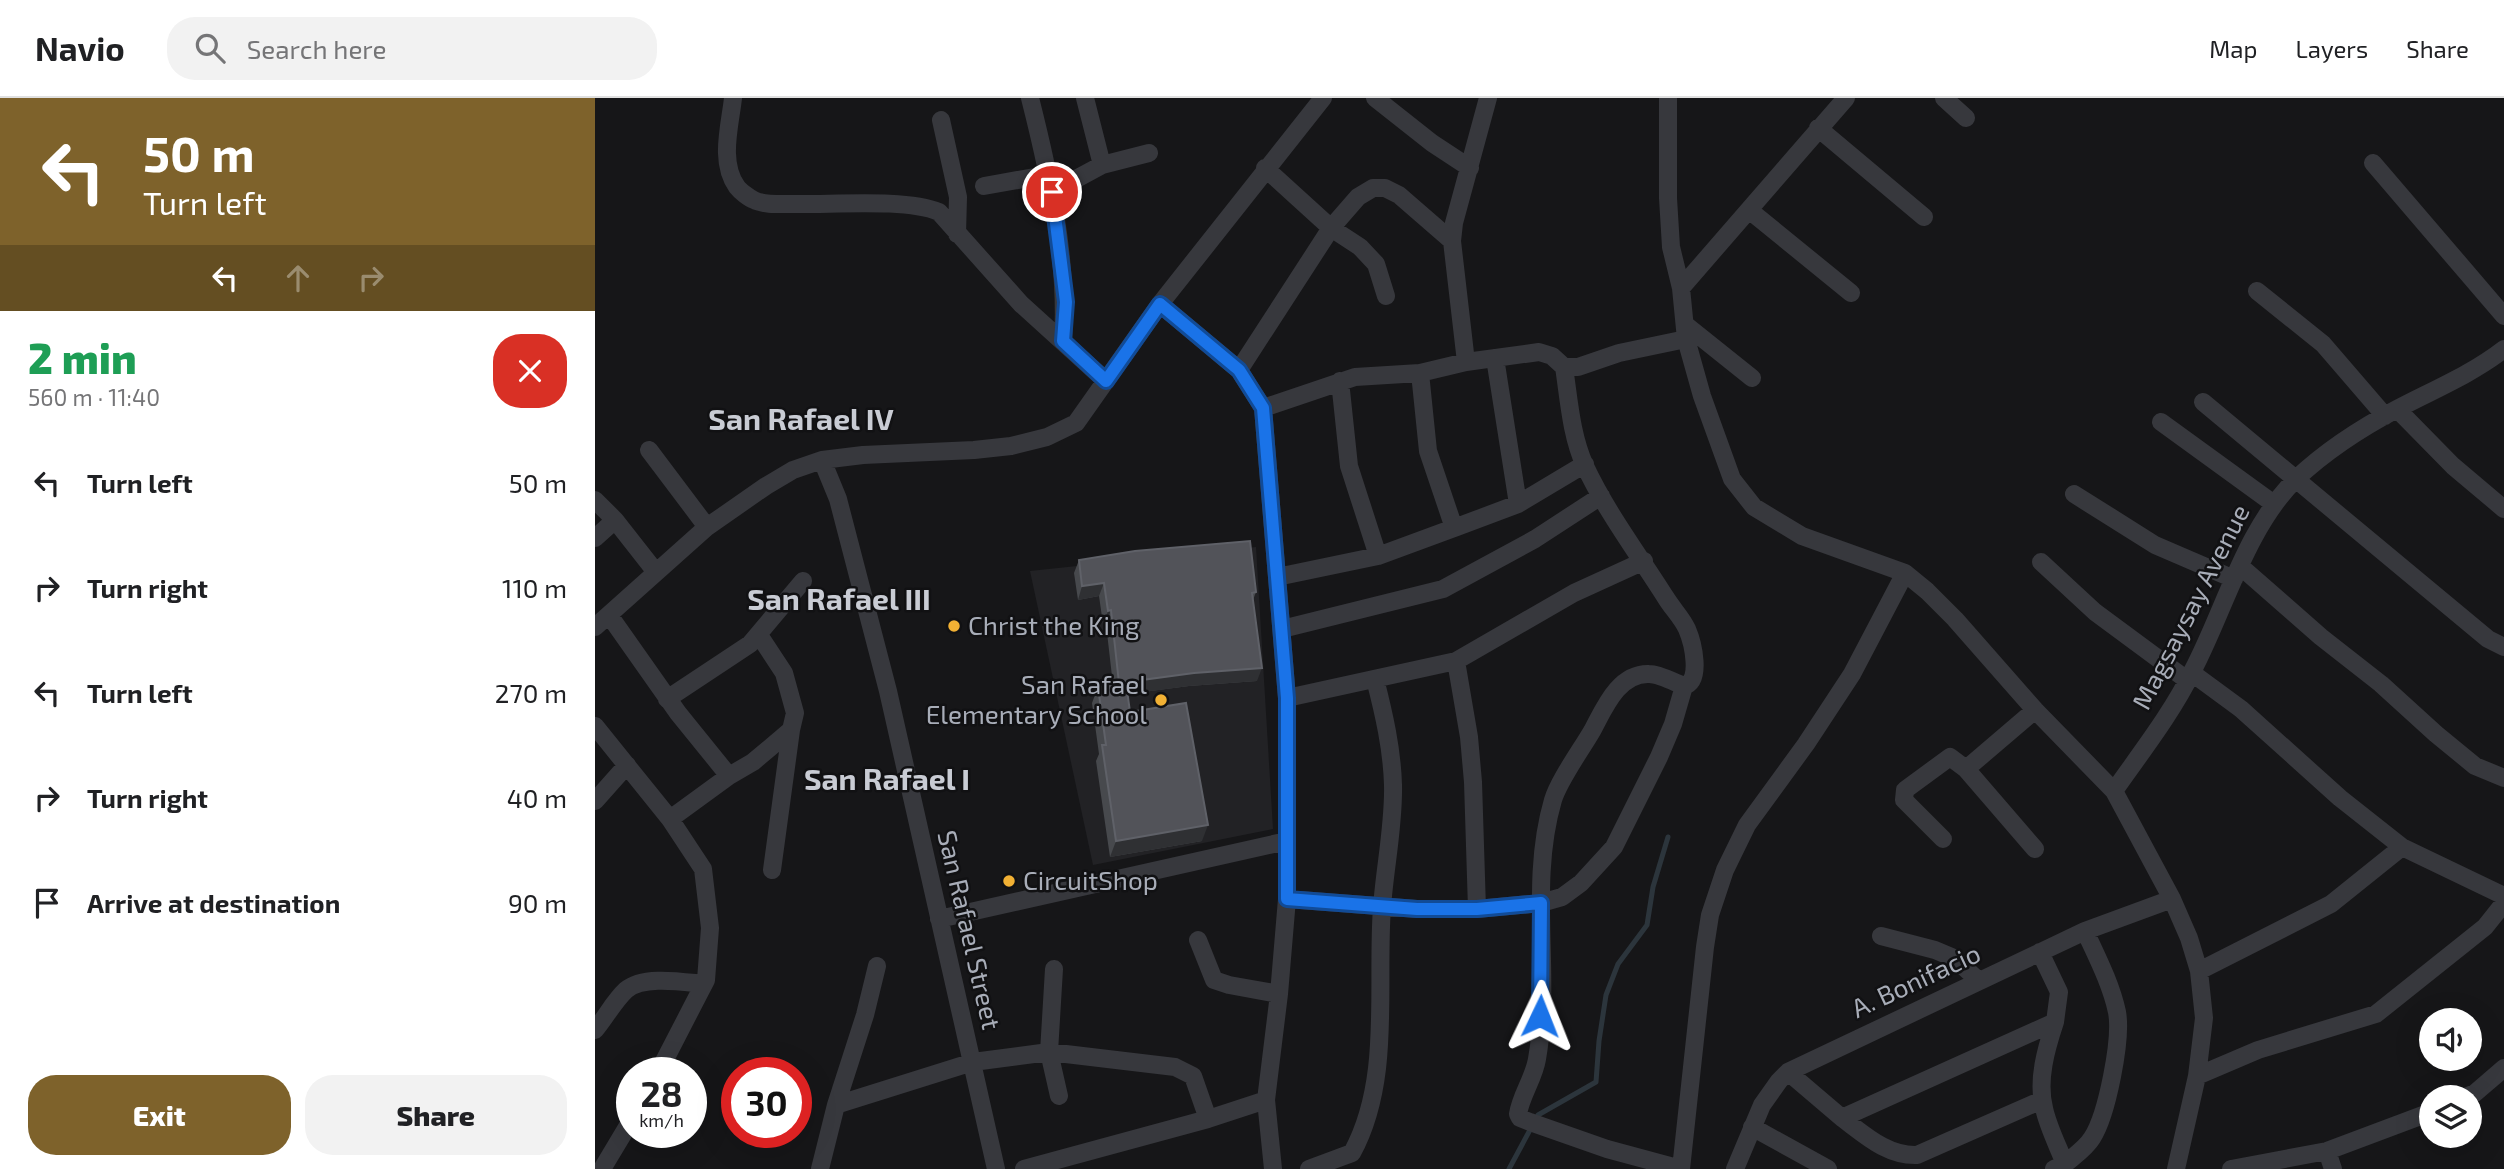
<!DOCTYPE html>
<html lang="en">
<head>
<meta charset="utf-8">
<style>
	:root { --surface:#fff; --page:#f2f2f2; --text:#202124; --muted:#757577; --line:#e0e0e0; --accent:#7e622b }
	body { margin:0; font-family:"Exo 2",sans-serif; background:var(--page); color:var(--text); height:100vh; display:flex; flex-direction:column; font-size:26px; white-space:nowrap }
	* { box-sizing:border-box; margin:0 }
	p { font-size:23px; color:var(--muted) }
	.icon { flex:none; width:38px; height:38px; fill:none; stroke:currentColor; stroke-width:2; stroke-linecap:round; stroke-linejoin:round }
	.map { position:relative; flex:1; overflow:hidden }
	.sheet { display:flex; flex-direction:column; background:var(--surface); width:595px }
	.sheet>* { flex:none }
	.top-card { background:#7e622b; color:#fff; overflow:hidden }
	.tools { position:absolute; left:1824px; top:910px; display:grid; gap:14px }
	.tools a { display:grid; place-items:center; width:63px; height:63px; border-radius:50%; background:var(--surface); box-shadow:0 7px 28px #0002; font-size:35px }
	.speed { position:absolute; left:21px; top:959px; display:flex; gap:14px; font-size:35px; font-weight:700; text-align:center }
	.speed>* { display:grid; place-content:center; width:91px; height:91px; border-radius:50%; background:var(--surface); box-shadow:0 7px 28px #0002; line-height:1 }
	.speed small { font-size:18px; font-weight:400 }
	.speed .limit { border:10px solid #d22; background:#fff; color:#111 }
	.pin { position:absolute; display:grid; place-items:center; width:60px; height:60px; color:#fff; margin:-30px; border:4px solid #fff; border-radius:50%; box-shadow:0 2px 7px #0007 }
	.me { position:absolute; width:77px; margin:-38px; rotate:2deg; stroke-linejoin:round; filter:drop-shadow(0 0 5px #0008) }
	.turn { display:flex; align-items:center; gap:24px; height:147px; padding:0 28px; font-size:32px }
	.turn .icon { width:91px; height:91px; stroke-width:2.5 }
	.turn b { display:block; font-size:49px; line-height:60px }
	.lanes { display:flex; align-items:center; height:66px; padding:0 28px; background:#0003; justify-content:center; gap:35px; direction:ltr }
	.lanes .off { opacity:.35 }
	.round { display:grid; place-items:center; flex:none; width:74px; height:74px; border-radius:28px; background:var(--page) }
	.headline { display:flex; align-items:center; justify-content:space-between; height:119px; padding:0 28px }
	h1 { font-size:42px; font-weight:800; line-height:52px; color:#1e9e55 }
	.button { display:flex; gap:14px; margin-top:auto; padding:14px 28px }
	.button a { flex:1; height:80px; border-radius:28px; background:var(--accent); color:#fff; font-size:28px; font-weight:800; line-height:80px; text-align:center }
	.button a+a { background:var(--page); color:var(--text) }
	ul { padding:0; list-style:none }
	li { display:flex; align-items:center; gap:21px; height:105px; padding:0 28px }
	li div { flex:1 }
	li b { display:block; font-size:26px }
	li em { font-style:normal }
	header { display:flex; align-items:center; gap:42px; box-sizing:border-box; height:98px; padding:0 35px; background:var(--surface); border-bottom:2px solid var(--line) }
	header strong { font-size:33px }
	nav { display:flex; gap:38px; margin-inline-start:auto; font-size:24px }
	.search { width:490px; height:63px; background:var(--page); display:flex; align-items:center; gap:18px; box-sizing:border-box; padding:0 24px; border-radius:28px; color:var(--muted); font-size:26px }
	main { display:flex; flex:1; min-height:0 }
	.map>svg:first-child { display:block }
</style>
</head>
<body>
<header>
<strong>Navio</strong>
<div class="search"><svg class="icon" aria-label="search" viewBox="0 0 24 24"><circle cx="10" cy="10" r="6"/><path d="M15 15l6 6"/></svg>Search here</div>
<nav><a>Map</a><a>Layers</a><a>Share</a></nav>
</header>
<main>
<section class="sheet">
<div class="top-card">
<div class="turn"><svg class="icon" aria-label="left" viewBox="0 0 24 24"><path d="M17 20v-9H6M10 6l-5 5 5 5"/></svg><div><b>50 m</b>Turn left</div></div>
<div class="lanes"><svg class="icon" aria-label="left" viewBox="0 0 24 24"><path d="M17 20v-9H6M10 6l-5 5 5 5"/></svg><svg class="icon off" aria-label="ahead" viewBox="0 0 24 24"><path d="M12 20V5M6 11l6-6 6 6"/></svg><svg class="icon off" aria-label="right" viewBox="0 0 24 24"><path d="M7 20v-9h11M14 6l5 5-5 5"/></svg></div>
</div>
<div class="headline"><div><h1>2 min</h1><p>560 m · 11:40</p></div><a class="round" style="background:#d93025;color:#fff"><svg class="icon" aria-label="close" viewBox="0 0 24 24"><path d="M6 6l12 12M18 6L6 18"/></svg></a></div>
<ul>
<li><svg class="icon" aria-label="left" viewBox="0 0 24 24"><path d="M17 20v-9H6M10 6l-5 5 5 5"/></svg><div><b>Turn left</b></div><em>50 m</em></li>
<li><svg class="icon" aria-label="right" viewBox="0 0 24 24"><path d="M7 20v-9h11M14 6l5 5-5 5"/></svg><div><b>Turn right</b></div><em>110 m</em></li>
<li><svg class="icon" aria-label="left" viewBox="0 0 24 24"><path d="M17 20v-9H6M10 6l-5 5 5 5"/></svg><div><b>Turn left</b></div><em>270 m</em></li>
<li><svg class="icon" aria-label="right" viewBox="0 0 24 24"><path d="M7 20v-9h11M14 6l5 5-5 5"/></svg><div><b>Turn right</b></div><em>40 m</em></li>
<li><svg class="icon" aria-label="arrive" viewBox="0 0 24 24"><path d="M6 21V4h12l-3 4 3 4H6"/></svg><div><b>Arrive at destination</b></div><em>90 m</em></li>
</ul>
<div class="button"><a>Exit</a><a>Share</a></div>
</section>
<div class="map">
<svg width="1909" height="1071" viewBox="0 0 1909 1071">
	<rect width="100%" height="100%" fill="#161618"/>
	<path fill="#222225" d="M661 449 678 731 498 767 435 473Z"/>
	<g fill="none" stroke-linecap="round" stroke-linejoin="round">
		<path stroke="#2c353c" stroke-width="5" d="M914 1071 943 1017 1001 984 1004 943 1011 897 1023 866 1052 827 1058 789 1073 739"/>
		<path stroke="#37383d" stroke-width="18" d="M138 0C135 28 124 64 142 89 145 93 154 100 159 102 168 107 185 106 196 106 236 107 311 100 344 114L426 206 511 283
			M435 0C455 79 473 162 468 243
			M490 0 507 67
			M780 0 837 45 875 70
			M1073 0V100L1076 149 1086 190 1091 241 1107 298 1137 381 1159 409 1207 438 1310 475 1332 493 1360 521 1440 612 1519 693 1577 801 1594 840 1604 873 1609 920 1602 978 1581 1071
			M1349 0 1371 20
			M346 22 363 99 362 136
			M1223 30 1329 119
			M1778 65 1909 218
			M670 70 736 130 765 149 781 166 791 198
			M389 88 451 77
			M457 94 507 67 554 55
			M1154 112 1256 195
			M1086 190 1251 0
			M1662 193 1728 246 1790 318
			M1092 228 1157 280
			M900 260 923 406
			M871 264 857 143 859 125 893 0
			M644 272 736 130 763 99 778 90H790L804 97 857 143
			M745 283 754 368 783 458
			M1608 304 1893 541 1909 549
			M668 310 760 279 825 275 871 264 944 254 957 258 969 269H983L1024 255 1091 241
			M1802 311 1858 368 1909 411
			M1566 324 1679 406
			M54 352 112 429
			M227 362 243 401 293 593 401 1071
			M1479 396 1560 447 1639 481
			M0 402 20 422 60 473
			M859 430 923 406 990 366
			M0 440 20 422
			M1446 464 1500 514 1592 582
			M1645 468 1726 539 1786 586 1841 636 1880 668 1909 680
			M682 479 783 458 859 430 833 353 825 275
			M14 517 83 615 134 678 75 721
			M0 529 112 429 171 388 198 372 227 362 268 357 379 352 416 348 452 339 481 325 565 206 728 0
			M687 531 848 491 940 441 1006 398
			M861 563 874 639 878 684 882 811
			M1597 575 1646 611 1745 700 1807 749 1909 798
			M692 600 861 563 979 495 1049 463
			M72 601 155 546 208 483
			M1440 612 1371 671 1440 751
			M0 628 75 721 108 771 115 830 111 882 63 975
			M134 678 158 664 196 632 200 615 189 575 164 537
			M1519 693C1547 653 1577 615 1598 572 1630 511 1651 429 1702 380 1732 352 1766 330 1802 311 1838 292 1877 276 1909 251
			M0 703 32 667
			M1348 741 1309 702 1310 692 1355 659 1371 671
			M177 772 196 632
			M692 801 822 811H882L946 805 967 799 986 785 1019 749 1064 659 1078 626 1089 588C1107 583 1098 545 1092 531 1087 520 1077 510 1071 500 1044 457 1012 415 990 368 976 337 974 302 969 269
			M344 821 692 743V600L668 310 644 272 565 206
			M1286 838 1340 852 1359 860 1384 883
			M603 842 619 882 634 887 684 896
			M1445 854 1464 894 1460 924
			M459 871 454 954 464 998
			M1604 873 1736 806 1807 749
			M0 932C11 919 19 903 31 892 48 877 88 884 109 886
			M1193 974 1247 1020 1460 924C1451 951 1442 982 1449 1010 1453 1029 1463 1048 1470 1066L1459 1071
			M1602 978 1663 952 1781 916 1890 829 1909 805
			M1870 999 1880 995 1909 970
			M671 1002 678 1071
			M241 1007 270 917 282 868
			M1247 1020C1270 1037 1292 1058 1322 1057L1447 1002
			M1157 1029 1233 1071
			M1732 1053 1738 1071
			M1470 1066C1479 1058 1491 1050 1497 1040 1512 1017 1527 941 1522 914 1516 886 1502 859 1490 833
			M7 1071 37 1021
			M225 1071 241 1007 378 964 454 954 580 969 598 978 613 1021
			M429 1071 613 1021 671 1002 684 896 692 801V743
			M714 1071 757 1055C797 982 781 889 787 809 790 768 799 727 798 687 797 651 789 616 780 581
			M1086 1071 1012 1051 935 1024 925 1020 923 1016C926 997 939 980 942 961 957 875 933 787 958 702 964 682 986 652 997 633 1009 611 1023 575 1054 576 1064 576 1079 584 1089 588
			M1086 1071 1110 849 1115 817 1130 772 1152 727 1211 646 1257 576 1310 475
			M1140 1071 1167 1007 1184 983 1193 974 1490 833 1577 801
			M1636 1071 1732 1053 1836 1014"/>
	</g>
	<path fill="#47494d" d="M484 462 661 494 658 502 662 583 594 588 532 596 535 614 607 743 515 759 501 663 504 656 497 605 503 589 518 587 511 526H508L504 498 483 502 479 475Z"/>
	<path fill="#2f3033" d="M509 485 504 498 483 502 487 488Z
		M516 512 511 526H508L513 513Z
		M667 570 662 583 594 588 519 598 524 585 599 575Z
		M613 727 607 743 515 759 521 743Z"/>
	<path fill="#525359" stroke="#5f6168" stroke-width="2" d="M655 443 661 494 657 495 667 570 599 575 524 585 516 512 513 513 509 485 487 488 484 462 540 453Z
		M531 585 535 614 591 605 613 727 521 743 507 647H511L503 589Z"/>
	<g fill="none" stroke-linecap="round" stroke-linejoin="round">
		<g stroke="#114b97" stroke-width="18">
			<path id="route" d="M457 94 471 204 468 243 511 283 565 206 644 272 668 310 692 600V801L822 811H882L946 805 945 918"/>
		</g>
		<use href="#route" stroke="#1a73e8" stroke-width="12"/>
	</g>
	<g fill="#f2b134" stroke="#111113" stroke-width="2.5">
		<circle cx="359" cy="528" r="7"/>
		<circle cx="566" cy="602" r="7"/>
		<circle cx="414" cy="783" r="7"/>
	</g>
	<g text-anchor="middle" stroke-width="5" stroke-linejoin="round" paint-order="stroke">
		<g font-size="26" fill="#a8adb8" stroke="#111113">
			<text transform="translate(1596 509) rotate(-63)" y="9">Magsaysay Avenue</text>
			<text transform="translate(374 832) rotate(77)" y="9">San Rafael Street</text>
			<text transform="translate(1321 883) rotate(-25)" y="9">A. Bonifacio</text>
		</g>
		<g font-size="26" fill="#a8adb8" stroke="#111113" text-anchor="start">
			<text x="373" y="537">Christ the King</text>
			<text x="552" y="596" text-anchor="end">San Rafael<tspan x="552" dy="30">Elementary School</tspan></text>
			<text x="428" y="792">CircuitShop</text>
		</g>
		<g font-size="30" font-weight="bold" fill="#c9ccd4" stroke="#111113">
			<text x="206" y="332">San Rafael IV</text>
			<text x="244" y="512">San Rafael III</text>
			<text x="292" y="692">San Rafael I</text>
		</g>
	</g>
</svg>
<div class="tools">
<a><svg class="icon" aria-label="sound" viewBox="0 0 24 24"><path d="M4 9h4l5-4v14l-5-4H4zM17 9q2 3 0 6"/></svg></a>
<a><svg class="icon" aria-label="layers" viewBox="0 0 24 24"><path d="M12 4l9 5-9 5-9-5zM3 14l9 5 9-5"/></svg></a>
</div>
<div class="speed"><div>28<small>km/h</small></div><div class="limit">30</div></div>
<div class="pin" style="left:457px;top:94px;background:#d93025"><svg class="icon" aria-label="arrive" viewBox="0 0 24 24"><path d="M6 21V4h12l-3 4 3 4H6"/></svg></div>
<svg class="me" style="left:945px;top:918px" viewBox="-20 -20 40 40"><path d="M0-17L14 15 0 8-14 15z" fill="#1a73e8" stroke="#fff" stroke-width="4"/></svg>
</div>
</main>
</body>
</html>
